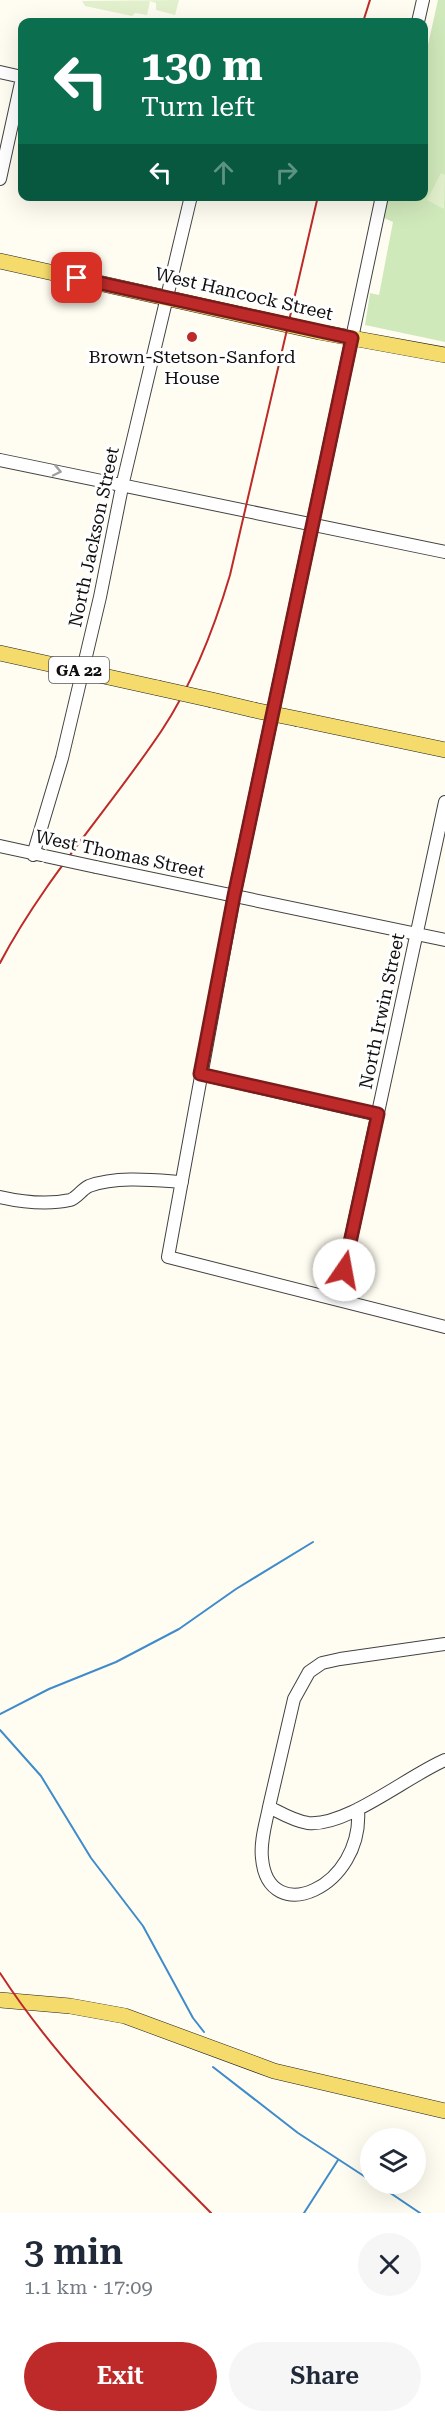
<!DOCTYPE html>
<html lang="en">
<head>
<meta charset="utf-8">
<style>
	:root { --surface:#fff; --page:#f6f6f7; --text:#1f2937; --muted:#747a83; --accent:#bd2a29 }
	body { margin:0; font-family:"Roboto Serif",serif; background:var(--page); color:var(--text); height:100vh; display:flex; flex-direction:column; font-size:22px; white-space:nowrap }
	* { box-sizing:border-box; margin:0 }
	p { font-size:20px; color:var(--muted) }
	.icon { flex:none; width:33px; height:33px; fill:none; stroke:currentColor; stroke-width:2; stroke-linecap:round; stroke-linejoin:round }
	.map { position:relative; height:2213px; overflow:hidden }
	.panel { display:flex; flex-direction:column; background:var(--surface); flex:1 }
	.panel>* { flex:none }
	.banner { position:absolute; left:18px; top:18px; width:410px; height:183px; border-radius:12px; box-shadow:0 6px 24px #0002; background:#0b6e4f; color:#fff; overflow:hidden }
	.controls { position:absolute; left:360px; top:2128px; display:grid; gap:12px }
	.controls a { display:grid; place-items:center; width:66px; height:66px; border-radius:50%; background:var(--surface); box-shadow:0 6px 24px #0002; font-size:30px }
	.pin { position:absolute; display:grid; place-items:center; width:51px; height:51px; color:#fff; margin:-26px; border-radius:12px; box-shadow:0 3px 9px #0006 }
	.me { position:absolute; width:66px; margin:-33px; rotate:12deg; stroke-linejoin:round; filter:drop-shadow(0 0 4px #0008) }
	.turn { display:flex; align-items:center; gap:21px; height:126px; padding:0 24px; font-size:27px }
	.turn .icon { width:78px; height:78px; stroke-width:2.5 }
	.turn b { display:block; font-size:42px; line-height:51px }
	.lanes { display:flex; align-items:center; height:57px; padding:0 24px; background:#0003; justify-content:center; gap:30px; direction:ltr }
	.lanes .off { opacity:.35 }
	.round { display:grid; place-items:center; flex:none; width:63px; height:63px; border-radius:32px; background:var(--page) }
	.overview { display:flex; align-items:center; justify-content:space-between; height:102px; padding:0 24px }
	h1 { font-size:36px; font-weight:600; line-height:45px }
	.primary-button { display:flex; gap:12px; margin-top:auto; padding:12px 24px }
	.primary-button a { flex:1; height:69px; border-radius:36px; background:var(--accent); color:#fff; font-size:24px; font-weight:600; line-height:69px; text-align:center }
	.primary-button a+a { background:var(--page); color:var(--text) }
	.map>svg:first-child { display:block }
</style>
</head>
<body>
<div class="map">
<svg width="445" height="2213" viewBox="0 0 445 2213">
	<rect width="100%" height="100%" fill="#fffdf1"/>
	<path fill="#d0e9bb" d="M438 0H445V342L365 325 370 293 379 295 393 222 384 218 388 197 423 196V67Z"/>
	<path fill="#e2f0cd" d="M179 0 175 15 156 10V3L150 1 147 15 135 13 132 16 85 6 82 1Z
		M441 173 445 175 444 209 427 200Z"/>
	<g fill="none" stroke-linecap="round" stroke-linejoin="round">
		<path stroke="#3f8bcb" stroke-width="2" d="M0 1714 49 1689 116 1662 179 1629 236 1589 313 1542
			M0 1730 41 1776 91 1858 143 1926 193 2018 204 2032
			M213 2067 298 2133 370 2180
			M377 2184 420 2213
			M304 2213 338 2160"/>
		<g stroke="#424242" stroke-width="14">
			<path id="minor" d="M418 22 423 0
				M0 72 22 77
				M0 179 22 78
				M382 196 234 896 168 1257 445 1327
				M0 460 445 552
				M0 846 41 855
				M33 855 62 758 100 597 123 482 191 196
				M96 867 445 940
				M200 1074 378 1115
				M0 1197C22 1202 48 1205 70 1200 77 1198 82 1189 89 1186 117 1176 153 1180 182 1182
				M338 1298 445 802
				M445 1644 340 1659 322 1663 309 1672 294 1699 269 1807C281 1813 294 1821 308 1823 346 1827 406 1777 445 1760
				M269 1807C266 1823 260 1841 262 1858 268 1929 364 1888 358 1809"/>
		</g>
		<g stroke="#202020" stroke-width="16">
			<path id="major" d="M0 261 319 332 445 355
				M0 653 158 688
				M212 700 254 710
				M298 719 445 750
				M0 2000 70 2006 125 2016 274 2071 445 2111"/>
		</g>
		<use href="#minor" stroke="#fff" stroke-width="12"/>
		<use href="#major" stroke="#f5db6b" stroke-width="15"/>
		<path stroke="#bd2a29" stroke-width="2" d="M363 22 370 0
			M0 963C44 879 110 808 162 730 193 683 214 629 230 575L318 196
			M0 1973C59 2064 135 2136 211 2213"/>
		<g stroke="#424242" stroke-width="14" stroke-linecap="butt">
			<path id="minor-bridge" d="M45 856 96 867"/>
		</g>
		<g stroke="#202020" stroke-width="16" stroke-linecap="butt">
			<path id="major-bridge" d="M158 688 212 700
				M254 710 298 719"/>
		</g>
		<use href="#minor-bridge" stroke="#fff" stroke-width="12"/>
		<use href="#major-bridge" stroke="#f5db6b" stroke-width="15"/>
	</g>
	<defs><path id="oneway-chevron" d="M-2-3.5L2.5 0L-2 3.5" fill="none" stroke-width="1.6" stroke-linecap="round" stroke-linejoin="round" transform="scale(1.5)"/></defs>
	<use stroke="#9f9f9f" href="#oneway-chevron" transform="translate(57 471) rotate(12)"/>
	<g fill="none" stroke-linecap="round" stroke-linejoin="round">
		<g stroke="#7b1b1b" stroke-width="15">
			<path id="route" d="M77 278 352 338 234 896 200 1074 378 1114 344 1270"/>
		</g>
		<use href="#route" stroke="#bd2a29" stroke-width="10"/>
	</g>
	<circle fill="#bd2a29" stroke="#fff" stroke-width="2" cx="192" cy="337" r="6"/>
	<g text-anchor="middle" stroke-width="6" stroke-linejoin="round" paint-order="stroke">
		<rect fill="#fff" stroke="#575757" stroke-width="1.5" x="49" y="657" width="60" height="26" rx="4.5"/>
		<g font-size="16" font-weight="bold" fill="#0f0f0f">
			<text x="79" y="676">GA 22</text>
		</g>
		<g font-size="18" fill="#0f0f0f" stroke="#fff">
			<text transform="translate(244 294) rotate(13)" y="6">West Hancock Street</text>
			<text transform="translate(94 537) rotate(-78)" y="6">North Jackson Street</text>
			<text transform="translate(120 854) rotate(12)" y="6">West Thomas Street</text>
			<text transform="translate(382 1011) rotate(-78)" y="6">North Irwin Street</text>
		</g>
		<g font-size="18" fill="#0f0f0f" stroke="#fff">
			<text x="192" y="363">Brown-Stetson-Sanford<tspan x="192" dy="21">House</tspan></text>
		</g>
	</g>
</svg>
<div class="controls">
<a><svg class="icon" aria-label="layers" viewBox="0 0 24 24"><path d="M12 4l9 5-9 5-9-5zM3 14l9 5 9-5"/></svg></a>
</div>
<div class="pin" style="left:77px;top:278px;background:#d93025"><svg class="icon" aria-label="arrive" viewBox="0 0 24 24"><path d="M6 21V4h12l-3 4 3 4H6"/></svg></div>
<svg class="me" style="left:344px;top:1270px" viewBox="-20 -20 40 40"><circle r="19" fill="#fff"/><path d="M0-13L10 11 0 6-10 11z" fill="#bd2a29"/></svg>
<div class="banner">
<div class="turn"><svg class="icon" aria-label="left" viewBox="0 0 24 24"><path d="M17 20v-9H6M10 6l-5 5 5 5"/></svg><div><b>130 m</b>Turn left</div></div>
<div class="lanes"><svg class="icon" aria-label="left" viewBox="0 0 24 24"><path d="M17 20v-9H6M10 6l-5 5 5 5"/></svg><svg class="icon off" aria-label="ahead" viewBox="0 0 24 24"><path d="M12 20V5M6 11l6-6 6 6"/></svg><svg class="icon off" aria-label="right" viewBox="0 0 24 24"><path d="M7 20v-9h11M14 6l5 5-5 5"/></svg></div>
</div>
</div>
<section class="panel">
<div class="overview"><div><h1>3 min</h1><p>1.1 km · 17:09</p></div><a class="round"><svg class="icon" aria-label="close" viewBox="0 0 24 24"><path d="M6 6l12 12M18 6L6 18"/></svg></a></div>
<div class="primary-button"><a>Exit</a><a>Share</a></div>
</section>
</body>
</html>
